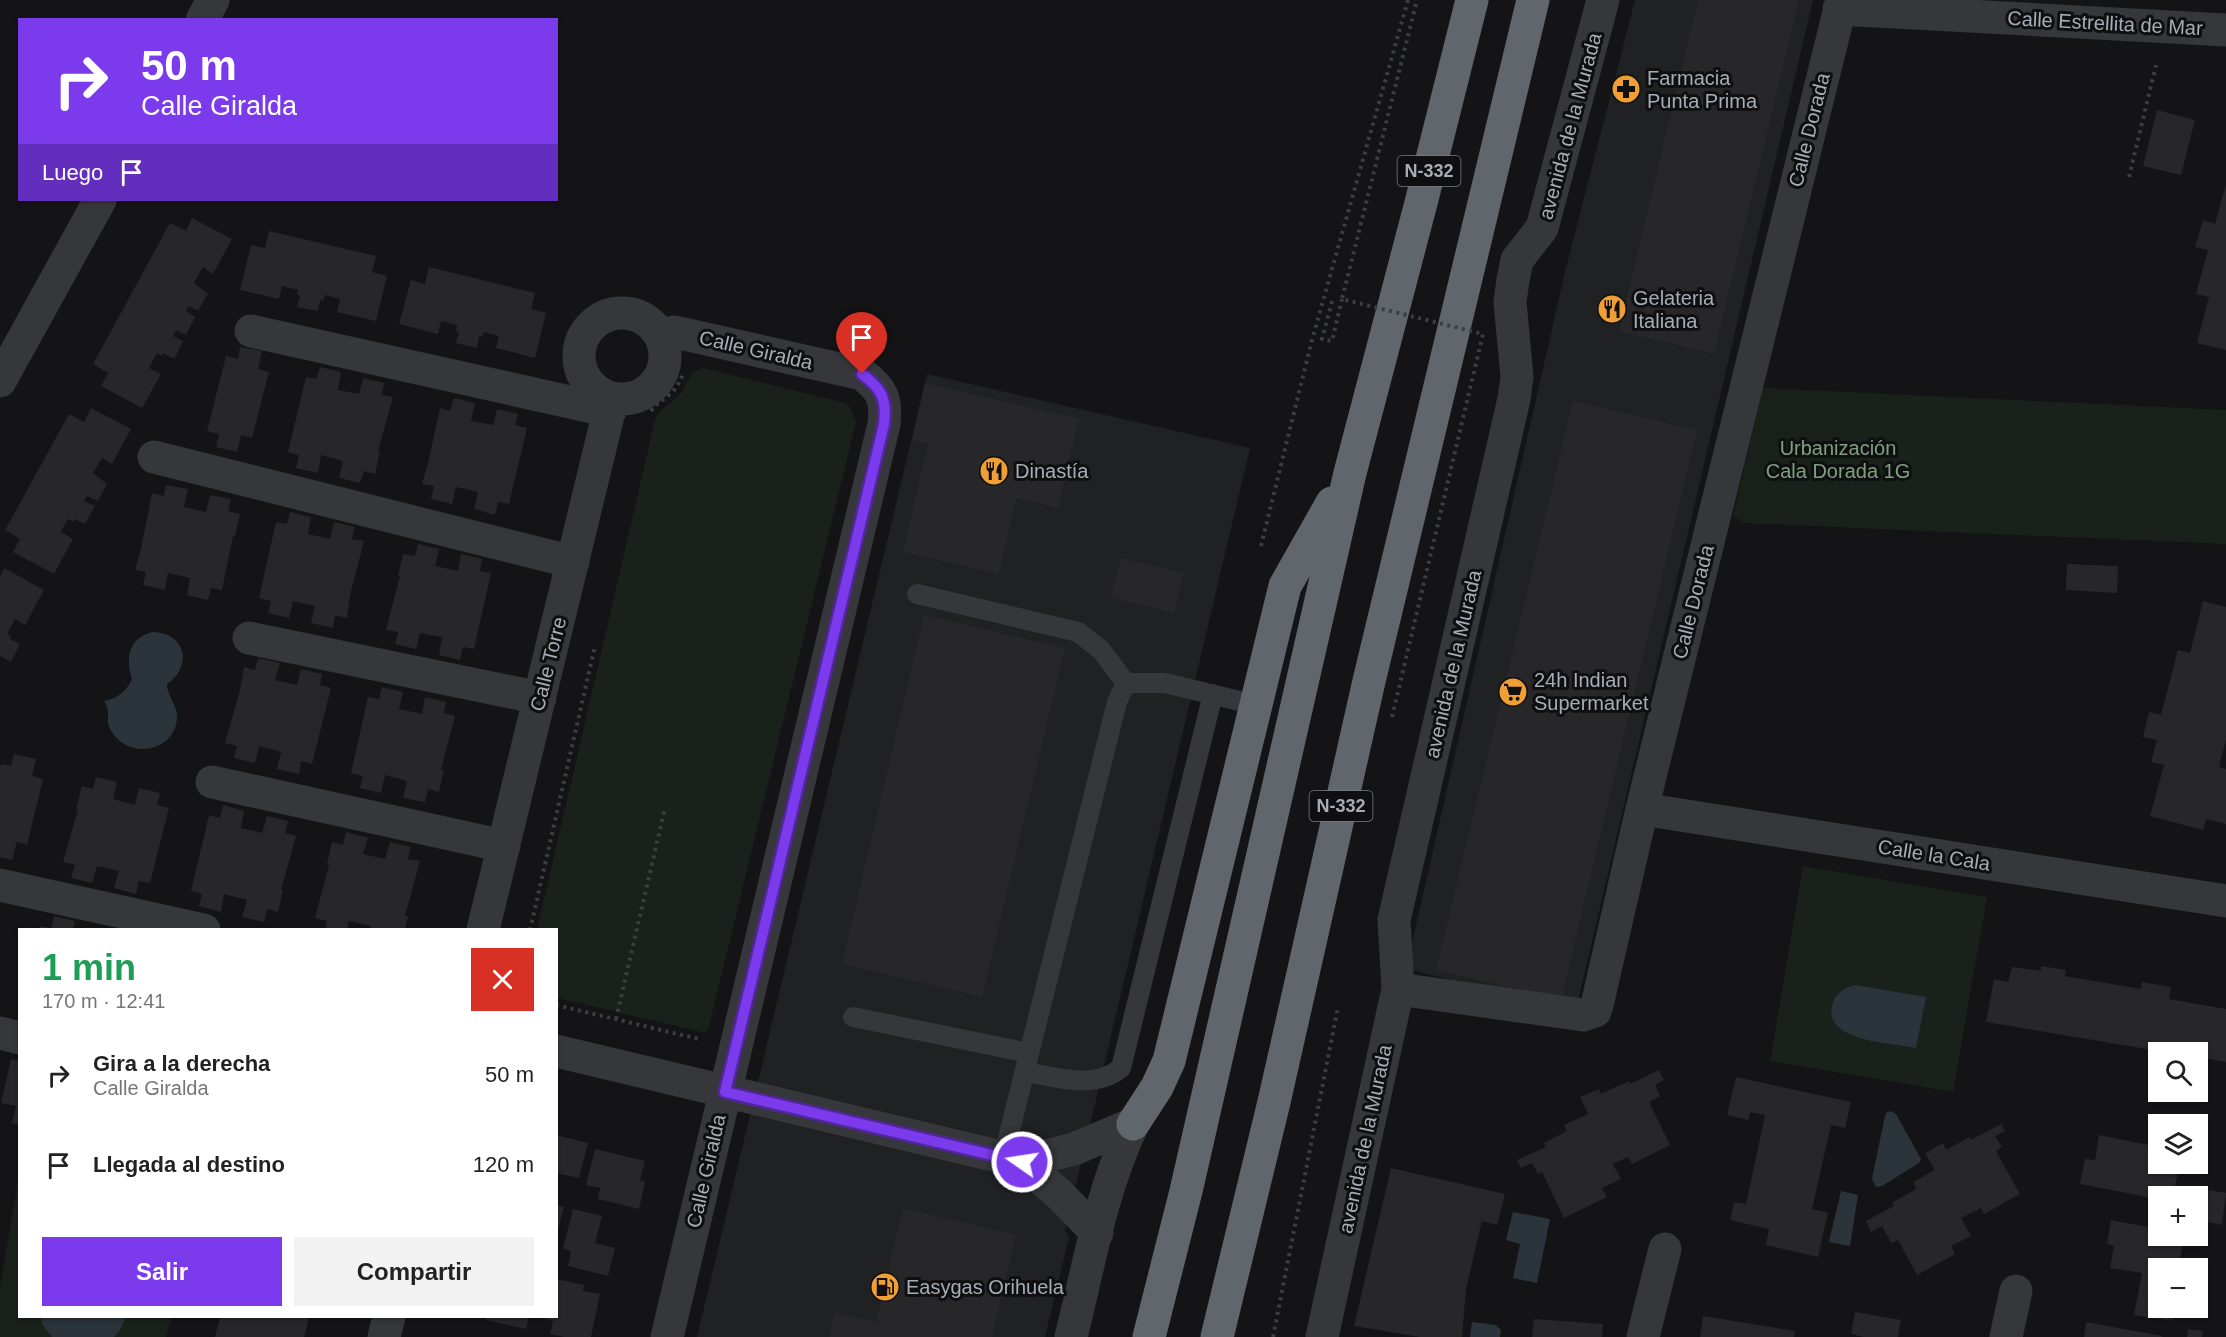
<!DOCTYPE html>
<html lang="es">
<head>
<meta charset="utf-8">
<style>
	:root { --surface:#fff; --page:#f2f2f2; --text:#222; --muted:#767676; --accent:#7c3aed }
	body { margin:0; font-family:Helvetica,sans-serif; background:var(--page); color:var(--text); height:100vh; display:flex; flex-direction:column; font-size:22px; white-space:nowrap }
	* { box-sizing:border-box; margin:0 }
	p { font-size:20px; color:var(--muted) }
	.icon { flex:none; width:33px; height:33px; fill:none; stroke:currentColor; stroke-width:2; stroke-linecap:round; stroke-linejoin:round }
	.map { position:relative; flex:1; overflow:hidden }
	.details { position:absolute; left:18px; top:928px; width:540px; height:390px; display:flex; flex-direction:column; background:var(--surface); border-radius:0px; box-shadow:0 2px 4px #0004 }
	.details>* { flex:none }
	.banner { position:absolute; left:18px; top:18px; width:540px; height:183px; border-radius:0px; box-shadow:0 2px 4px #0004; background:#7c3aed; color:#fff; overflow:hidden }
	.fabs { position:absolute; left:2148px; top:1042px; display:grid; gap:12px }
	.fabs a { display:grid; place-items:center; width:60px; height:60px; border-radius:0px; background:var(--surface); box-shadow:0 2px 4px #0004; font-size:30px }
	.pin { position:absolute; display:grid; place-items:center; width:51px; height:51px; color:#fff; margin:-62px -26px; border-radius:50% 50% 50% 0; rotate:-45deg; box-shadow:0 0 6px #0007 }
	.pin .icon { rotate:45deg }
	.me { position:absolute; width:66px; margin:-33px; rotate:283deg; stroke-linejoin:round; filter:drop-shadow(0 0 4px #0008) }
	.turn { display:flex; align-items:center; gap:21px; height:126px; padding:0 24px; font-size:27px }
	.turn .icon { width:78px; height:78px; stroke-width:2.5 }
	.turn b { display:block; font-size:42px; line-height:51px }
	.then { display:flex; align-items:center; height:57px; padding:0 24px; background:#0003; gap:12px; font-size:22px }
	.round { display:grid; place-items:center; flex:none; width:63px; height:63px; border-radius:0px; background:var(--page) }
	.overview { display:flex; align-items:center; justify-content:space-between; height:102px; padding:0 24px }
	h1 { font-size:36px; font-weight:700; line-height:45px; color:#1e9e55 }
	.button { display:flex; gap:12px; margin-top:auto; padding:12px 24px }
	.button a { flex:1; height:69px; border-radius:0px; background:var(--accent); color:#fff; font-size:24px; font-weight:700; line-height:69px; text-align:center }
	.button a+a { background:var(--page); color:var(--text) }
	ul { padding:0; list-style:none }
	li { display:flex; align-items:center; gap:18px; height:90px; padding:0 24px }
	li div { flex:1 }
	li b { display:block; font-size:22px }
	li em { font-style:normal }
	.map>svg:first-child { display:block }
</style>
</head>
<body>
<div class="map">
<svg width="2226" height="1337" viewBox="0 0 2226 1337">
	<rect width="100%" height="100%" fill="#141416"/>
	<path fill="#202123" d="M1635 0H1813L1576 1010 1406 969 1565 272Z
		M927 374 1250 448 1065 1231 1069 1237 1045 1337H697Z"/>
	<path fill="#1a211b" d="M703 368 845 403 850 407 856 422 709 1026 705 1032H702L557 998 556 930H537L655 420C659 409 667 407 675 399 683 392 686 384 691 374Z
		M1763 388 2226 410V544L1744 523 1733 516Z
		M1803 866 1987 897 1953 1092 1770 1061Z
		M19 1174 20 1317H171L166 1337H0V1289Z"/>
	<path fill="#2b343a" d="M153 632C186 633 193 666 167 684 167 697 178 705 177 719 174 751 132 759 114 735 102 719 113 715 104 701 118 698 126 692 132 679 125 659 129 637 153 632Z
		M1855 985 1926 997 1916 1048C1893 1043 1824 1042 1832 1006 1835 994 1843 988 1855 985Z
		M1891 1111 1896 1114 1921 1159 1919 1163 1882 1186 1876 1187 1872 1179 1885 1116 1886 1113Z
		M1841 1191 1858 1195 1850 1246 1829 1242Z
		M1513 1212 1550 1219 1537 1283 1513 1278 1520 1244 1506 1240Z
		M40 1317H126L119 1331 114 1337H52L43 1325Z
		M1472 1322 1496 1325 1501 1330 1500 1337H1470Z"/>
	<path fill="#27272a" d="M1698 0H1799L1714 354 1619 331Z
		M2157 110 2195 120 2181 175 2143 166Z
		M2226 184V350L2197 343 2209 297 2196 294 2208 250 2195 247 2203 220 2215 224Z
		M192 218 232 239 213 274 203 267 194 283 208 294 198 311 189 306 186 311 195 317 186 335 176 330 173 336 183 341 174 359 163 353 162 356 157 353 149 368 161 374 142 408 101 386 108 373 93 364 170 223 186 231Z
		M269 231 376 256 372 272 387 276 376 321 337 312 340 299 325 295 323 301 320 300 318 311 297 307 300 296 297 295 298 290 282 286 279 299 240 290 251 245 265 248Z
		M429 267 535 293 531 309 546 313 535 358 496 348 499 336 484 332 482 337 479 336 477 348 456 343 459 332 456 331 457 325 441 321 438 334 399 324 411 280 425 284Z
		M240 347 262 351 258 369 269 372 252 438 241 435 237 452 216 447 219 434 207 431 226 356 238 359Z
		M320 367 341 372 338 390 359 394 363 378 384 383 382 395 393 397 378 451 380 452 375 474 364 471 360 483 339 478 343 461 321 455 318 473 296 468 299 455 288 452 306 377 316 379Z
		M925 383 1079 419 1058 508 1016 498 999 574 903 552 928 444 912 440Z
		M454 398 475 403 471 421 493 425 497 409 518 414 515 425 527 428 509 504 498 502 495 515 474 509 478 492 456 487 452 504 431 499 434 486 422 484 428 463 440 408 450 411Z
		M1573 401 1697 430 1561 1000 1436 970Z
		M91 408 131 429 112 464 102 458 93 473 107 484 98 501 87 496 84 501 95 506 85 524 75 519 74 522 68 519 61 532 73 539 54 574 13 552 20 539 5 530 69 414 84 422Z
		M166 485 188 489 184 507 206 512 210 495 231 499 228 511 240 514 235 536H233L222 590 211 588 208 600 187 595 190 578 168 573 165 590 143 585 146 572 135 570 141 549 152 493 164 496Z
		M290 512 311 517 308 534 330 539 334 522 355 527 352 539 364 541 350 595 347 618 335 615 333 628 311 623 315 606 293 601 289 618 268 613 271 601 259 598 276 522 287 524Z
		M418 544 439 549 435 566 458 571 461 554 482 559 480 571 491 573 474 649 463 647 460 660 439 655 442 637 420 633 416 649 395 644 398 632 386 630 400 576H398L403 554 415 556Z
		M1121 558 1184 573 1174 613 1111 598Z
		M2067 564 2118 566 2117 593 2066 590Z
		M4 568 44 590 25 625 15 619 7 634 11 636 10 639 20 644 11 662 0 656V576Z
		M2203 601 2226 607V739L2219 767 2226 769V824L2206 819 2203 830 2150 816 2164 765 2151 762 2157 740 2143 737 2149 712 2161 715 2178 650 2190 653Z
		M924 615 1065 648 982 997 842 964Z
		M258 658 280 663 275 680 297 685 301 669 322 674 320 685 331 688 312 764 301 761 299 774 277 769 281 752 259 746 255 763 234 758 237 746 225 743 240 690 244 667 255 670Z
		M382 687 403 692 399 709 422 714 425 697 446 702 444 713 455 716 441 770H444L439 792 428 789 425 802 403 798 407 781 385 775 381 793 360 788 363 776 351 773 368 697 379 699Z
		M14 754 36 759 32 776 43 779 27 845 17 842 12 860 0 857V766L1 764 11 766Z
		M96 777 117 782 113 799 135 805 139 788 160 793 157 805 169 808 150 883 139 881 136 894 114 888 119 871 97 866 92 883 71 878 75 865 63 862 78 809H76L82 786 93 789Z
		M223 805 244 811 241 828 262 833 267 816 288 821 285 833 296 836 281 890H283L278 912 267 909 264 922 242 917 247 900 224 894 221 912 199 906 202 894 191 891 209 815 220 818Z
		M346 832 368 838 363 854 385 859 390 842 411 847 408 859 420 861 405 916H408L405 930H370L371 926 349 921 347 930H325L327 921 315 918 329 865 327 864 332 842 343 845Z
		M54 916 75 921 73 930H39L40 926 51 928Z
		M2041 966 2066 970 2065 976 2141 989 2142 982 2171 987 2169 999 2226 1009V1062L2198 1057V1053H2171L1986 1022 1994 979 2008 982 2012 967 2041 971Z
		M11 1059 20 1061V1125L12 1123 16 1106 1 1103Z
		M1659 1070 1664 1080 1655 1085 1660 1096 1649 1102 1670 1145 1632 1164 1628 1157 1613 1164 1621 1179 1602 1188 1607 1197 1564 1218 1542 1172 1538 1174 1532 1163 1521 1168 1517 1160 1546 1147 1544 1143 1567 1131 1564 1125 1588 1114 1580 1097 1599 1089 1601 1094 1629 1081 1630 1084Z
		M1736 1077 1851 1102 1845 1128 1831 1125 1812 1209 1828 1213 1818 1257 1766 1245 1769 1229 1730 1220 1734 1202 1746 1204 1765 1115 1750 1112 1748 1120 1727 1115Z
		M2001 1124 2005 1131 1995 1136 2002 1147 1996 1151 2020 1194 1984 1214 1981 1208 1961 1218 1971 1236 1951 1246 1955 1254 1917 1275 1898 1240 1891 1243 1882 1226 1871 1232 1866 1221 1894 1206 1892 1203 1916 1189 1913 1182 1935 1170 1925 1153 1943 1143 1946 1150 1970 1137 1971 1140Z
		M556 1135 588 1143 579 1178 556 1173Z
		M2099 1135 2158 1147V1164L2179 1166 2173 1197H2158V1199L2080 1184 2085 1159 2095 1160Z
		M595 1149 645 1161 640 1180 645 1182 639 1209 598 1199 600 1188 586 1185Z
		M1391 1168 1505 1194 1497 1225 1482 1221 1466 1289 1462 1337H1420L1354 1326Z
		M2209 1190 2226 1193 2222 1225 2203 1221Z
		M556 1205 564 1207 557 1234H556Z
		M903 1208 1016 1235 992 1337H829L834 1313 876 1322Z
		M573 1209 602 1216 595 1243 615 1248 608 1276 568 1266 571 1251 563 1248Z
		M2111 1220 2158 1229V1236H2184L2178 1269H2158V1308H2175L2173 1321 2134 1315 2142 1273 2110 1268 2114 1246 2107 1244Z
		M556 1279 584 1285 583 1291 600 1294 591 1337H564L550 1334 553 1321 544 1319 545 1317H556Z
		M1855 1312 1901 1320 1898 1337H1864L1851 1334Z
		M1703 1316 1795 1331 1794 1337H1700Z
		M220 1317H309L304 1337H215Z
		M487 1317H529L526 1329 486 1320Z
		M1534 1319 1603 1324 1602 1337H1532Z
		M2086 1322 2162 1336V1337H2084Z
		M2188 1329 2203 1331 2202 1337H2187Z"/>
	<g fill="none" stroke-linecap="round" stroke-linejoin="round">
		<path stroke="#3b3e42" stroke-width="4" stroke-dasharray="3 4.5" stroke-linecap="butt" d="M2129 177 2156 65
			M1332 301 1322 339 1332 341 1342 299
			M651 411C657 403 663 400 670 394 677 388 680 381 684 372
			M1261 546 1312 340 1408 0
			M530 930 595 646
			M556 1005 699 1039
			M616 1019 665 808
			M1273 1337 1338 1007"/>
		<path stroke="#35373b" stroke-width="20" d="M917 594 1078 632 1101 650 1126 683
			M853 1017 1029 1053
			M1025 1072C1056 1077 1094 1090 1121 1068L1213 694
			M1003 1158 1117 702 1126 683H1165L1256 705"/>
		<path stroke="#35373b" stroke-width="33" d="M1839 9 2226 30
			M202 20 213 0
			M579 356a43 43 0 1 1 86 0a43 43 0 1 1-86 0Z
			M251 331 610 411
			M660 335 675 332 862 374C882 389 887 399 884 424L667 1337
			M0 381 100 200
			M154 457 573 562
			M249 638 540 698
			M212 782 504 846
			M1642 809 2226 901
			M0 885 204 930
			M483 930 612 399
			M1398 989 1583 1015 1595 1011 1597 1005 1642 809 1842 0
			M0 1033 20 1038
			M556 1051 1022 1162 1074 1149 1133 1124
			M1022 1162 1060 1195 1097 1233
			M384 1337 389 1317
			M1071 1337C1089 1265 1101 1191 1133 1124
			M1322 1337 1398 989 1394 920 1514 399 1517 377 1510 302 1513 280 1517 260 1542 228 1603 0
			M1643 1337 1665 1249
			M2006 1337 2016 1291"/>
		<path stroke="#61656c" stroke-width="33" d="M1133 1124 1157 1087 1169 1061 1285 586 1332 503
			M1149 1337 1186 1191 1350 473 1421 203 1472 0
			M1217 1337 1274 1102 1369 681 1533 0"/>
		<path stroke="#3b3e42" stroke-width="4" stroke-dasharray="3 4.5" stroke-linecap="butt" d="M1392 717 1483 334 1342 299 1417 0"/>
	</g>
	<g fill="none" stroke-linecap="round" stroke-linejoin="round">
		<g stroke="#51269a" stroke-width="15">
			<path id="route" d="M862 374C882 389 887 399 884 424L725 1092 1022 1162"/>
		</g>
		<use href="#route" stroke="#7c3aed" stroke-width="10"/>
	</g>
	<defs>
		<g id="pharmacy-disc" transform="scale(1.5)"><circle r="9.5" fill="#ef9f33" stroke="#0f0f11"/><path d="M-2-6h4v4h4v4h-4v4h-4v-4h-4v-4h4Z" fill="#111"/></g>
		<g id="restaurant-disc" transform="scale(1.5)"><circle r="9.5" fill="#ef9f33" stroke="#0f0f11"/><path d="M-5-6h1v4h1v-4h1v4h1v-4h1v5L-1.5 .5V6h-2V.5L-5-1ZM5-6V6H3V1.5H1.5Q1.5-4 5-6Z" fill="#111"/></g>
		<g id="supermarket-disc" transform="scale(1.5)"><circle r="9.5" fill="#ef9f33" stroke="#0f0f11"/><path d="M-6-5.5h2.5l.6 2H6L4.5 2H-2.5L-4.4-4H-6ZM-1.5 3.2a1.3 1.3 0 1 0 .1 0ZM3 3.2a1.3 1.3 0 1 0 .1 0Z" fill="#111"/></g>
		<g id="fuel-disc" transform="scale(1.5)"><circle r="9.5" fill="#ef9f33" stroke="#0f0f11"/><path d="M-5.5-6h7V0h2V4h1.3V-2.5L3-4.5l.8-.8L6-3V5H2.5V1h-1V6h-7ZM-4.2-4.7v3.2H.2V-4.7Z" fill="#111"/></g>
	</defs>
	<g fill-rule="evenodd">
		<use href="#pharmacy-disc" x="1626" y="89"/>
		<use href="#restaurant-disc" x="1612" y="309"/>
		<use href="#restaurant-disc" x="994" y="471"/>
		<use href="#supermarket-disc" x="1513" y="692"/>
		<use href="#fuel-disc" x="885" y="1287"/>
	</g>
	<g text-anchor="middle" stroke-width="6" stroke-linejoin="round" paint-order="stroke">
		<g fill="#0f0f11" stroke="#797e84" stroke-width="1.5">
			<rect x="1397.5" y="156" width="63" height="30" rx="4.5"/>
			<rect x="1309.5" y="791" width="63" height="30" rx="4.5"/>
		</g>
		<g font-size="18" font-weight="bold" fill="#a6adb6">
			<text x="1429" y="177">N-332</text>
			<text x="1341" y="812">N-332</text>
		</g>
		<g font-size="20" fill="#a6adb6" stroke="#0f0f11">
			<text transform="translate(2105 23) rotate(3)" y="7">Calle Estrellita de Mar</text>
			<text transform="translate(1570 126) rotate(-75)" y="7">avenida de la Murada</text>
			<text transform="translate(1809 130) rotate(-76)" y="7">Calle Dorada</text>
			<text transform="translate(756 350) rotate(13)" y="7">Calle Giralda</text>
			<text transform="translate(1693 602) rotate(-76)" y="7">Calle Dorada</text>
			<text transform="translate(548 664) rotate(-76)" y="7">Calle Torre</text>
			<text transform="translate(1453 664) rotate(-77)" y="7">avenida de la Murada</text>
			<text transform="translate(1934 855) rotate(9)" y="7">Calle la Cala</text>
			<text transform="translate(1365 1139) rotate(-78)" y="7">avenida de la Murada</text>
			<text transform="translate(706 1171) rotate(-77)" y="7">Calle Giralda</text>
		</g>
		<g font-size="20" fill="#a6adb6" stroke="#0f0f11" text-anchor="start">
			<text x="1647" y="85">Farmacia<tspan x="1647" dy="23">Punta Prima</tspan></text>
			<text x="1633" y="305">Gelateria<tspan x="1633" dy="23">Italiana</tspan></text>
			<text x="1015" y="478">Dinastía</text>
			<text x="1534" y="687">24h Indian<tspan x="1534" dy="23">Supermarket</tspan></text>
			<text x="906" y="1294">Easygas Orihuela</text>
		</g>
		<g font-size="20" fill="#7ea17d" stroke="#0f0f11">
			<text x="1838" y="455">Urbanización<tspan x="1838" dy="23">Cala Dorada 1G</tspan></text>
		</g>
	</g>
</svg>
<div class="fabs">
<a><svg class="icon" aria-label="search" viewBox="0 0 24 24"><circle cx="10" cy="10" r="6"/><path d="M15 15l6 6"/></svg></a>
<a><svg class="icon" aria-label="layers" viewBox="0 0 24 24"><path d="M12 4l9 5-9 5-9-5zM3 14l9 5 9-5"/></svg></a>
<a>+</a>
<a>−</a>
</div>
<div class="pin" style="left:862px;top:374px;background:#d93025"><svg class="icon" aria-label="arrive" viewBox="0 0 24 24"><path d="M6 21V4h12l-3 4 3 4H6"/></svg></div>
<svg class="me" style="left:1022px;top:1162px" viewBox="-20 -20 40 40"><circle r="17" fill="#7c3aed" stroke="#fff" stroke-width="3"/><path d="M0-11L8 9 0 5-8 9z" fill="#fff"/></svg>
<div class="banner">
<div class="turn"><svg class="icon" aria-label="right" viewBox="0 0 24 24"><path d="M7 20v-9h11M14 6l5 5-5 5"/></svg><div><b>50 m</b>Calle Giralda</div></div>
<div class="then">Luego<svg class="icon" aria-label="arrive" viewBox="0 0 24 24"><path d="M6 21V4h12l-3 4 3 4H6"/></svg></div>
</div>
<section class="details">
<div class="overview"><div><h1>1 min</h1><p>170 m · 12:41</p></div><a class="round" style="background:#d93025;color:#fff"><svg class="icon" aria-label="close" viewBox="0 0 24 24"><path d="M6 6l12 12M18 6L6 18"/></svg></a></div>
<ul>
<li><svg class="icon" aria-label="right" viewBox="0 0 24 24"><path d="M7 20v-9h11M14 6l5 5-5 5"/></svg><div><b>Gira a la derecha</b><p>Calle Giralda</p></div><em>50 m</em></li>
<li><svg class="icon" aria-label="arrive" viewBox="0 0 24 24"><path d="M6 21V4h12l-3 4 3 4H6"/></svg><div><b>Llegada al destino</b></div><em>120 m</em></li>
</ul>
<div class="button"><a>Salir</a><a>Compartir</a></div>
</section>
</div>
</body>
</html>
